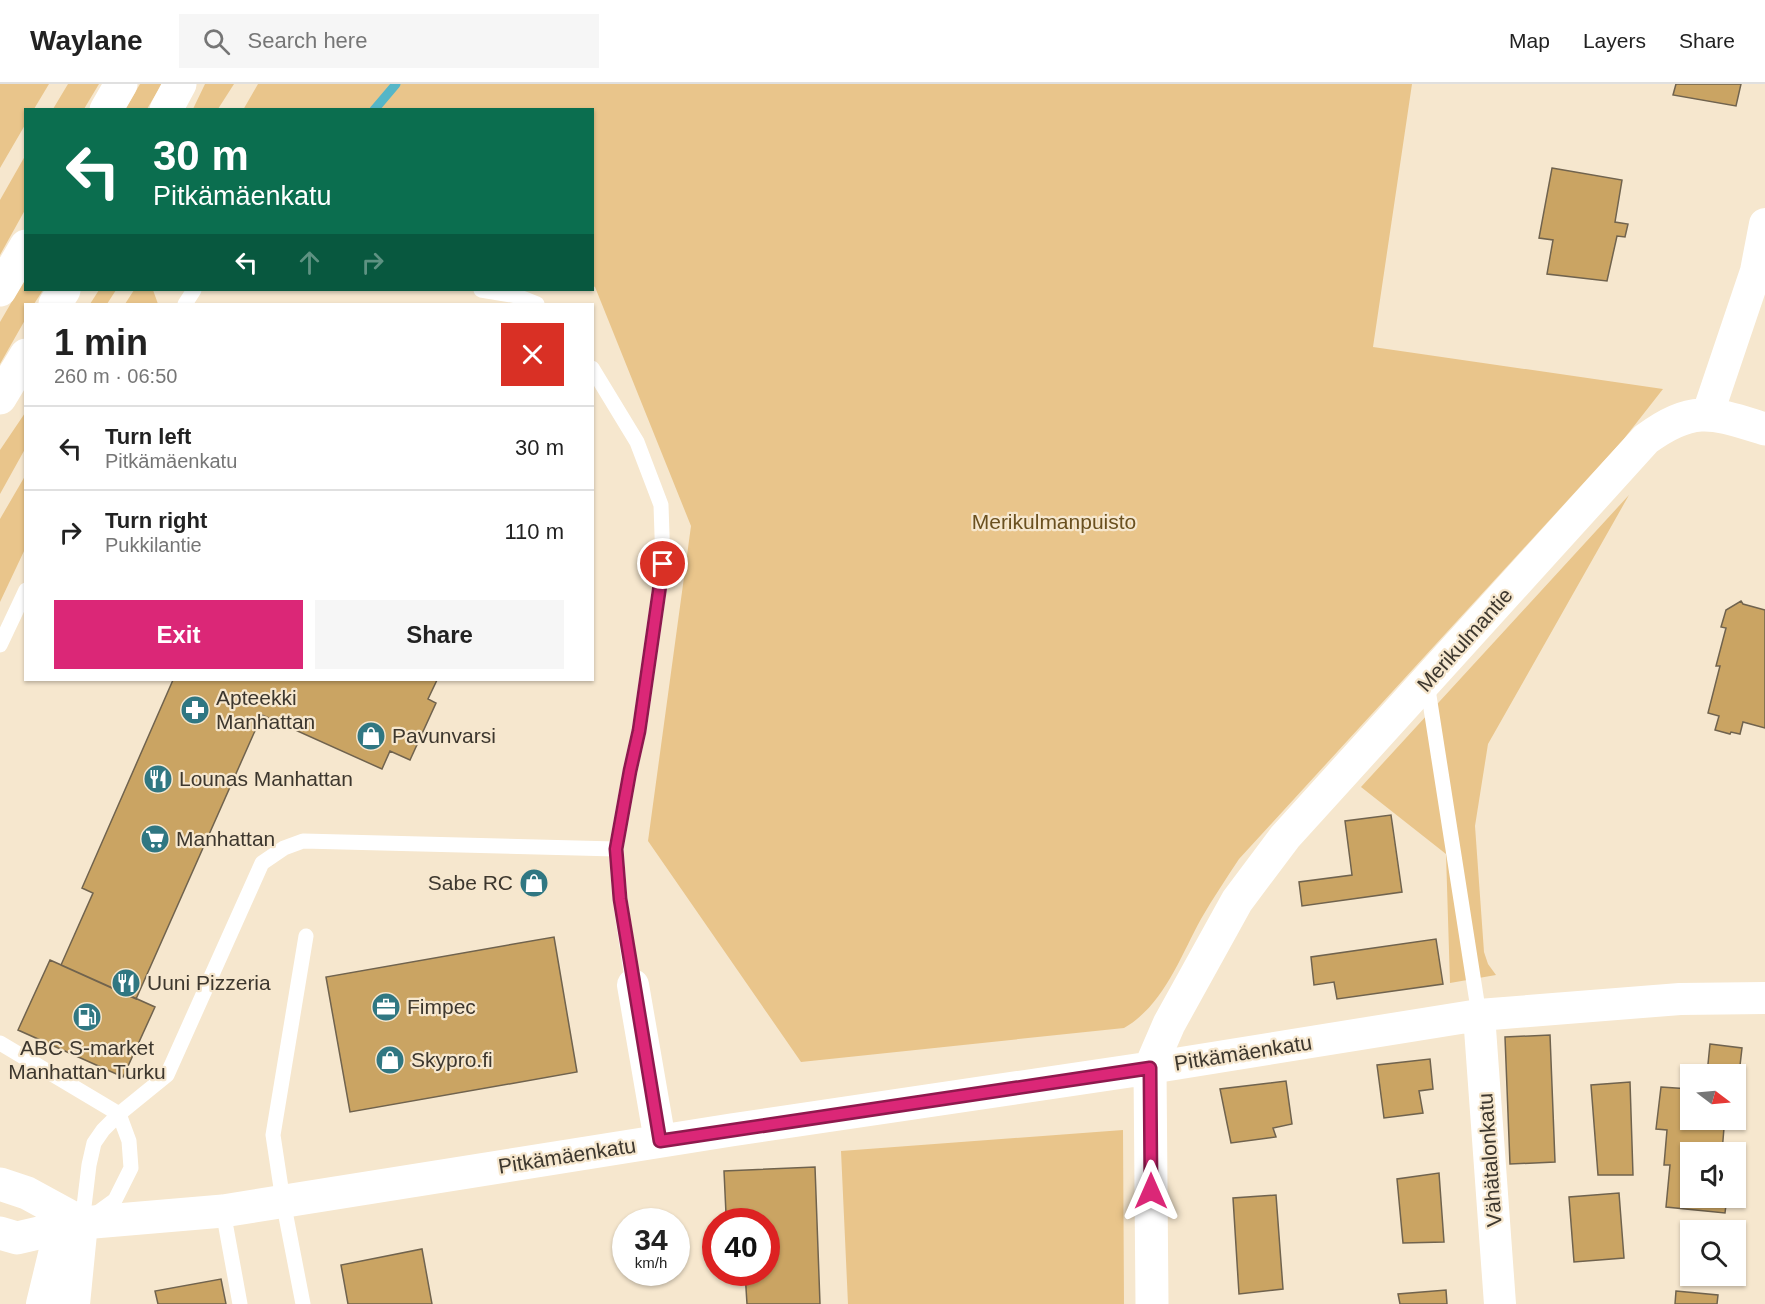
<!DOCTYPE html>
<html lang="en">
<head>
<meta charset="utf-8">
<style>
	:root { --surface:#fff; --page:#f6f6f6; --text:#222; --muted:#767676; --line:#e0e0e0; --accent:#db2777 }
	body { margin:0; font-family:Arial,sans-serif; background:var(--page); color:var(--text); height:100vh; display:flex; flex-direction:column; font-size:22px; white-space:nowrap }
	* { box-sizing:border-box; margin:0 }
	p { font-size:20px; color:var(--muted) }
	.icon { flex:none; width:33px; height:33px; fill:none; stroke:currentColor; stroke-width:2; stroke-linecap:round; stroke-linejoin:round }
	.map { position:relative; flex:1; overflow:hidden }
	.side { position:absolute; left:24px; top:219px; width:570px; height:378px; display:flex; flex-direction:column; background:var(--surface); border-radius:0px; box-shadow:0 2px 4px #0004 }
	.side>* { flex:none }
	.top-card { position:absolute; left:24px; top:24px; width:570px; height:183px; border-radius:0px; box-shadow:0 2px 4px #0004; background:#0b6e4f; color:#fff; overflow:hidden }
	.needle { width:39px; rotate:106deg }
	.buttons { position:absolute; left:1680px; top:980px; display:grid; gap:12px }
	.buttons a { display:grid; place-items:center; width:66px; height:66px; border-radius:0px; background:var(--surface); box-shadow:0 2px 4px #0004; font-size:30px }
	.speed { position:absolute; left:612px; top:1124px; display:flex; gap:12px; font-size:30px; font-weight:700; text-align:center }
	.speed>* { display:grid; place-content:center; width:78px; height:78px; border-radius:50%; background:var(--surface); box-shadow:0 2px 4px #0004; line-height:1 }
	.speed small { font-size:15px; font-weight:400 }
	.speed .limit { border:9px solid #d22; background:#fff; color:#111 }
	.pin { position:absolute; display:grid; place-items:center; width:51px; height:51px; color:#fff; margin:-26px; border:3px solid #fff; border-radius:50%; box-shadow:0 2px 6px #0007 }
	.me { position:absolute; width:66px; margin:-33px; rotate:0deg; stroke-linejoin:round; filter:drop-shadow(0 0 4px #0008) }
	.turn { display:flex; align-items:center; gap:21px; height:126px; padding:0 30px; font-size:27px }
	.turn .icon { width:78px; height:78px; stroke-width:2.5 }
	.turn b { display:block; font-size:42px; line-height:51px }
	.lanes { display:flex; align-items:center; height:57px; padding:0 30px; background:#0003; justify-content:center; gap:30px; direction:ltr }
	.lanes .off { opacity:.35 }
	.round { display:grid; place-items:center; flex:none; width:63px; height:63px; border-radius:0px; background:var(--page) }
	.summary { display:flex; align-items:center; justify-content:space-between; height:102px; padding:0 30px }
	h1 { font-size:36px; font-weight:600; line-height:45px }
	.primary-button { display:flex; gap:12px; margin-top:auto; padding:12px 30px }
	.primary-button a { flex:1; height:69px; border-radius:0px; background:var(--accent); color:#fff; font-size:24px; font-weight:600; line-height:69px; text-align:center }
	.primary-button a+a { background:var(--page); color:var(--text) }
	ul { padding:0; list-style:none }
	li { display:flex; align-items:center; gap:18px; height:84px; padding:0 30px; border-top:2px solid var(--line) }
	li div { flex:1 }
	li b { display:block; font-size:22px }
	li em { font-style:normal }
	header { display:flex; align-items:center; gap:36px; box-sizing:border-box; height:84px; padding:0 30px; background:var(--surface); border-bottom:2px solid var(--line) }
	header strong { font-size:28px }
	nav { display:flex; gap:33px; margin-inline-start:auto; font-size:21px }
	.search { width:420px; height:54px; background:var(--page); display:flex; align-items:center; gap:15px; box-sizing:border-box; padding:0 21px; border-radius:0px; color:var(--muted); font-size:22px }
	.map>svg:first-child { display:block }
</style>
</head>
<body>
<header>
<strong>Waylane</strong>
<div class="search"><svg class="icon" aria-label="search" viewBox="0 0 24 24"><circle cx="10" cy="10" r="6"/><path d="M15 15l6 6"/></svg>Search here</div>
<nav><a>Map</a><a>Layers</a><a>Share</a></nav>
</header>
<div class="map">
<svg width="1765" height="1220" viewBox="0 0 1765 1220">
	<rect width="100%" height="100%" fill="#f6e7ce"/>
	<path fill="#e9c58b" d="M0 0H49L34 25 26 26 25 41 0 84Z
		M68 0H99L84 25H53Z
		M140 0H162L147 25 125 26Z
		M205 0H234L218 25H193Z
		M258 0H1412L1373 263 1663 305 1623 356 1239 775C1226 795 1213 814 1201 835 1180 873 1164 921 1124 944L801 978 648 757 691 442 595 203 593 202 592 26H243Z
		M25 72V126L0 171V116Z
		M25 195 26 206H43L34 220H26L25 236 0 280V238Z
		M99 206H116L107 220H90Z
		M134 206H153L158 220H125Z
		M25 329V365L0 410V366Z
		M25 392V465L0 518V435Z
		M1629 411 1488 660 1475 742 1484 868 1488 880 1496 891 1450 899 1446 770 1361 703Z
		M1123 1046 1124 1220H848L841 1067Z"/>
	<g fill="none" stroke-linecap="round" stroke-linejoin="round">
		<path stroke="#55b6c7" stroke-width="9" d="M374 26 396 0"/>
	</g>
	<path fill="#caa463" stroke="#70634e" stroke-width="1.5" d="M1676 0H1741L1736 22 1673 11Z
		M1552 84 1622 96 1615 138 1628 140 1625 153 1617 152 1607 197 1547 190 1553 156 1539 154Z
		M1741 517 1743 520 1765 526V644L1743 638 1740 650 1731 648 1730 650 1715 646 1719 632 1708 629 1720 582H1716L1726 544 1721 543 1726 526Z
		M173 596H437L428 615 436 619 410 676 390 667 382 685 262 631 136 915 61 881 93 809 82 804Z
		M1391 731 1402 808 1302 822 1299 798 1352 791 1345 737Z
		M554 853 577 988 350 1028 326 893Z
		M1436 855 1443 900 1337 915 1334 898 1314 901 1311 873Z
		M50 876 155 923 123 993 18 946Z
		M1550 951 1555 1078 1510 1080 1505 953Z
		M1710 960 1742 964 1738 999H1736V990H1707Z
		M1430 975 1433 1005 1419 1007 1423 1029 1384 1034 1377 981Z
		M1286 997 1292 1040 1273 1044 1276 1053 1231 1059 1220 1005Z
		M1630 998 1633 1091H1598L1591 1001Z
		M1661 1003 1690 1005V1035H1716L1715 1043 1724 1044 1722 1068H1690V1113H1727L1725 1129 1666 1123 1670 1081H1664L1667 1046 1656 1045Z
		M815 1083 820 1220H747L745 1188H766V1137H743V1129L726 1130 724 1087Z
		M1439 1089 1444 1158 1403 1159 1397 1095Z
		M1619 1109 1624 1174 1574 1178 1569 1113Z
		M1276 1111 1283 1205 1239 1210 1233 1114Z
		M422 1165 432 1220H348L341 1181Z
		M221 1195 226 1220H158L155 1207Z
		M1446 1206 1447 1220H1400L1398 1210Z
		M1676 1207 1718 1211 1717 1220H1675Z"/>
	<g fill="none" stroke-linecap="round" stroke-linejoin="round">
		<path stroke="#fff" stroke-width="15" d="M481 206 517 212 537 220
			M185 220 194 206
			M592 284 637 358 661 421 663 480 639 647 630 687 616 765 620 815 633 901
			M0 561 26 506
			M1427 599 1479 931
			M0 959 119 1030 129 1057 131 1084 115 1116 93 1132
			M223 1127 240 1220
			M82 1139 89 1081 94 1059 103 1046 119 1030 167 991 262 779 284 764 303 757 616 765
			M303 1220 283 1117 273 1051 306 852"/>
		<path stroke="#fff" stroke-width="32" d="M1708 329 1756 187 1765 140
			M633 901 660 1057
			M1479 931 1500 1220
			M1150 984 1479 931 1680 915 1765 914
			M42 1220 55 1166 82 1139
			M74 1220 82 1139"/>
		<path stroke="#fff" stroke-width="33" d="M0 1100 27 1109 82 1139
			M0 1149 17 1154 82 1139 223 1127 731 1046 1150 984
			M1152 1220 1150 984 1169 940 1237 817 1285 753 1646 355C1694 320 1713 329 1765 345"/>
		<path stroke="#fff" stroke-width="33" d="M106 26 121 0
			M166 26 180 0
			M0 206 26 162
			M55 220 64 206
			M0 314 26 271"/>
	</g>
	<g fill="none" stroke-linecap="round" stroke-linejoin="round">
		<g stroke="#8e194d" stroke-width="15">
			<path id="route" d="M663 480 639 647 630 687 616 765 620 815 660 1057 1150 984 1151 1107"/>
		</g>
		<use href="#route" stroke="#db2777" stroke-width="10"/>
	</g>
	<defs>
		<g id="pharmacy-disc" transform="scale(1.5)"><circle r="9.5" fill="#307782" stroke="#f6e7ce"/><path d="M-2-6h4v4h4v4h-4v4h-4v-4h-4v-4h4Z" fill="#fff"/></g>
		<g id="shop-disc" transform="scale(1.5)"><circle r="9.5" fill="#307782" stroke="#f6e7ce"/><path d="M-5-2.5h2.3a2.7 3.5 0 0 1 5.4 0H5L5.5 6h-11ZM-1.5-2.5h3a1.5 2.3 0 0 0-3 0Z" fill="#fff"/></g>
		<g id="restaurant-disc" transform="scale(1.5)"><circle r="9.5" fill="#307782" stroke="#f6e7ce"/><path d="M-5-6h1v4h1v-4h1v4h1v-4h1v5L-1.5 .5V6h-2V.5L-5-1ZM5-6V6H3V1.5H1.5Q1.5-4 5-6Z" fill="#fff"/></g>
		<g id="supermarket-disc" transform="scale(1.5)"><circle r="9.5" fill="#307782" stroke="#f6e7ce"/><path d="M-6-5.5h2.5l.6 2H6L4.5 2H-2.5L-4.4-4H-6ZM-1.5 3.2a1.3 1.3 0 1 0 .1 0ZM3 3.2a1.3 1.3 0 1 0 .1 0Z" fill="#fff"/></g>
		<g id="office-disc" transform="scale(1.5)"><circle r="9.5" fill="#307782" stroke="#f6e7ce"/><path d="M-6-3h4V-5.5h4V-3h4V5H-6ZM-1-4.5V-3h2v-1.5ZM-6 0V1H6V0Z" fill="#fff"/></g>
		<g id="fuel-disc" transform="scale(1.5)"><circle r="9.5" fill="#307782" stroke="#f6e7ce"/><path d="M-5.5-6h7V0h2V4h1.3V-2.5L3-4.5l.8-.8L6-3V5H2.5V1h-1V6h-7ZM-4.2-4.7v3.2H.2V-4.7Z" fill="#fff"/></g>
	</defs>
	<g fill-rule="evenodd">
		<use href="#pharmacy-disc" x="195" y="626"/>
		<use href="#shop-disc" x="371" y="652"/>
		<use href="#restaurant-disc" x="158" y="695"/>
		<use href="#supermarket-disc" x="155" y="755"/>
		<use href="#shop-disc" x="534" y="799"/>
		<use href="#restaurant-disc" x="126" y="899"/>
		<use href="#office-disc" x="386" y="923"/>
		<use href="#fuel-disc" x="87" y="933"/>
		<use href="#shop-disc" x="390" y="976"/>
	</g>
	<g text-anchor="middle" stroke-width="4.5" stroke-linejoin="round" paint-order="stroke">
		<g font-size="21" fill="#6a501f" stroke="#f6e7ce">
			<text x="1054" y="445">Merikulmanpuisto</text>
		</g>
		<g font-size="21" fill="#3d372e" stroke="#f6e7ce">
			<text transform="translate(1465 556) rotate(-48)" y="7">Merikulmantie</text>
			<text transform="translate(1243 969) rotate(-9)" y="7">Pitkämäenkatu</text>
			<text transform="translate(567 1072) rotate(-9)" y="7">Pitkämäenkatu</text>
			<text transform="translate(1490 1076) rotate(-94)" y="7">Vähätalonkatu</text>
		</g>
		<g font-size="21" fill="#3d372e" stroke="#f6e7ce" text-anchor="start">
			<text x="216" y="621">Apteekki<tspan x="216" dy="24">Manhattan</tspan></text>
			<text x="392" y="659">Pavunvarsi</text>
			<text x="179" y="702">Lounas Manhattan</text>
			<text x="176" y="762">Manhattan</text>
			<text x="513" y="806" text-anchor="end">Sabe RC</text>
			<text x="147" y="906">Uuni Pizzeria</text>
			<text x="407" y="930">Fimpec</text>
			<text x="87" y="971" text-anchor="middle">ABC S-market<tspan x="87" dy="24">Manhattan Turku</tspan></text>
			<text x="411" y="983">Skypro.fi</text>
		</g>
	</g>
</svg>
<div class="buttons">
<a><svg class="needle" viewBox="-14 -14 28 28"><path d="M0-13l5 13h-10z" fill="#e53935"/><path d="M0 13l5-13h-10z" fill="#767676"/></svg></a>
<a><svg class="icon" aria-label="sound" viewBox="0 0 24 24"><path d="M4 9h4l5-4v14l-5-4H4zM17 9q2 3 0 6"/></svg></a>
<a><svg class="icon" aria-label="search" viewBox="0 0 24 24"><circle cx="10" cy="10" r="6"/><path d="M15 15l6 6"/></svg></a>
</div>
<div class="speed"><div>34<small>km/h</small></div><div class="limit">40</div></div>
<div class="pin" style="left:663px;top:480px;background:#d93025"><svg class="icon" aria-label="arrive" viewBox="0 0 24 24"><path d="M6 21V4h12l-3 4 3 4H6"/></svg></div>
<svg class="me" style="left:1151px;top:1107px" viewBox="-20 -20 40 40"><path d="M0-17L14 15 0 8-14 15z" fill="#db2777" stroke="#fff" stroke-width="4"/></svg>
<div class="top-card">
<div class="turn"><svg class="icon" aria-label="left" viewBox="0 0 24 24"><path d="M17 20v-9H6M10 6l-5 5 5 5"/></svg><div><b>30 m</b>Pitkämäenkatu</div></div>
<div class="lanes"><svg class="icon" aria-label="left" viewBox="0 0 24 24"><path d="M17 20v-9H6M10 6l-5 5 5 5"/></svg><svg class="icon off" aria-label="ahead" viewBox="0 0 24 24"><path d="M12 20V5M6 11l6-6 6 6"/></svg><svg class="icon off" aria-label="right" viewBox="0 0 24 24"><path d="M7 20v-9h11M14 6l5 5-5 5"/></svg></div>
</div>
<section class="side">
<div class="summary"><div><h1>1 min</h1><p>260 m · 06:50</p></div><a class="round" style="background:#d93025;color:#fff"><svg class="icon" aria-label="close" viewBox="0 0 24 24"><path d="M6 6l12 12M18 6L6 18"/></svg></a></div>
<ul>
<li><svg class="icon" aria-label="left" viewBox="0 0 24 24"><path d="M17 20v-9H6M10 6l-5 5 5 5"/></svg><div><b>Turn left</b><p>Pitkämäenkatu</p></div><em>30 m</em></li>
<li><svg class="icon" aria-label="right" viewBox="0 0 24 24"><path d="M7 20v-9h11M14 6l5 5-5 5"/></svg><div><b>Turn right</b><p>Pukkilantie</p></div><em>110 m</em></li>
</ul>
<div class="primary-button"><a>Exit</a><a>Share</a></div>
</section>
</div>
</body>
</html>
